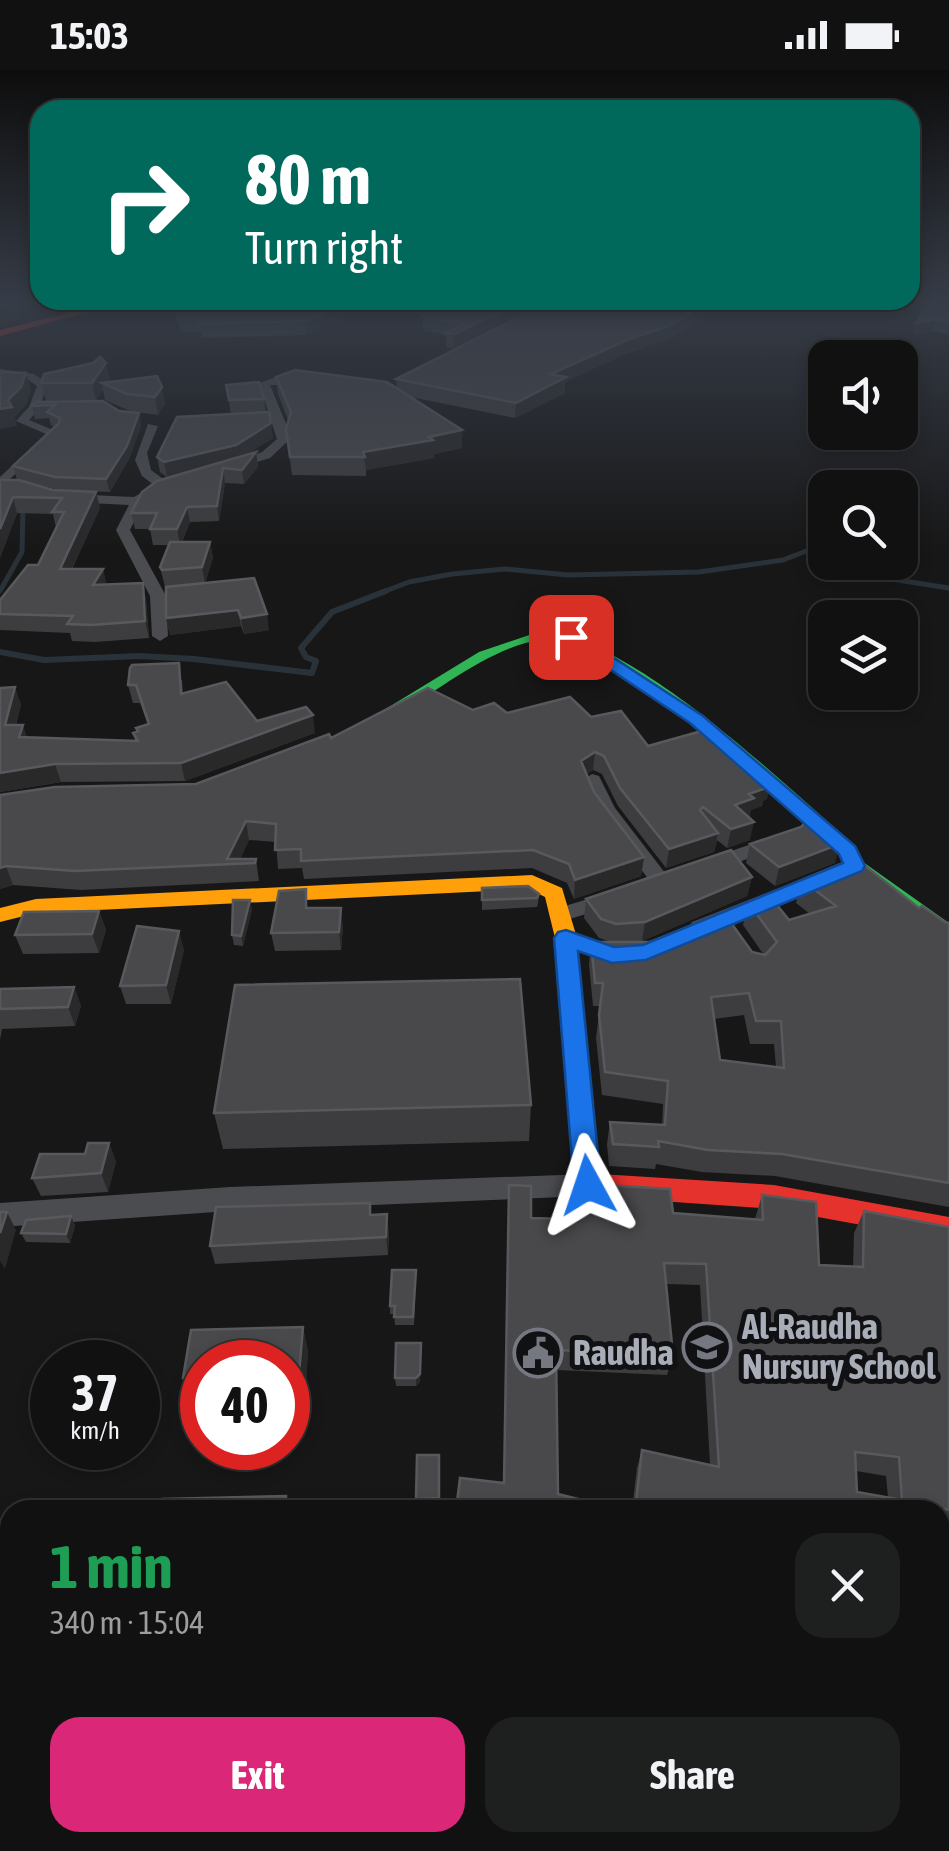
<!DOCTYPE html>
<html lang="en">
<head>
<meta charset="utf-8">
<style>
	:root { --surface:#111; --page:#1e1f1f; --text:#f1f3f6; --muted:#9c9d9f; --line:#303131; --accent:#db2777 }
	body { margin:0; font-family:"Asap Condensed",sans-serif; background:var(--page); color:var(--text); height:100vh; display:flex; flex-direction:column; font-size:38px; white-space:nowrap }
	* { box-sizing:border-box; margin:0 }
	p { font-size:32px; color:var(--muted) }
	.icon { flex:none; width:55px; height:55px; fill:none; stroke:currentColor; stroke-width:2; stroke-linecap:round; stroke-linejoin:round }
	.map { position:relative; flex:1; overflow:hidden }
	.panel { position:absolute; left:0px; top:1430px; width:950px; height:352px; display:flex; flex-direction:column; background:var(--surface); border-radius:30px 30px 0 0; box-shadow:0 5px 15px #0003,0 0 0 2px var(--line) }
	.panel>* { flex:none }
	.banner { position:absolute; left:30px; top:30px; width:890px; height:210px; border-radius:30px; box-shadow:0 5px 15px #0003,0 0 0 2px var(--line); background:#00695c; color:#fff; overflow:hidden }
	.fabs { position:absolute; left:808px; top:270px; display:grid; gap:20px }
	.fabs a { display:grid; place-items:center; width:110px; height:110px; border-radius:20px; background:var(--surface); box-shadow:0 5px 15px #0003,0 0 0 2px var(--line); font-size:50px }
	.speed { position:absolute; left:30px; top:1270px; display:flex; gap:20px; font-size:50px; font-weight:700; text-align:center }
	.speed>* { display:grid; place-content:center; width:130px; height:130px; border-radius:50%; background:var(--surface); box-shadow:0 5px 15px #0003,0 0 0 2px var(--line); line-height:1 }
	.speed small { font-size:25px; font-weight:400 }
	.speed .limit { border:15px solid #d22; background:#fff; color:#111 }
	.pin { position:absolute; display:grid; place-items:center; width:85px; height:85px; color:#fff; margin:-42px; border-radius:20px; box-shadow:0 5px 15px #0006 }
	.me { position:absolute; width:110px; margin:-55px; rotate:355deg; stroke-linejoin:round; filter:drop-shadow(0 0 8px #0008) }
	.turn { display:flex; align-items:center; gap:35px; height:210px; padding:0 50px; font-size:45px }
	.turn .icon { width:130px; height:130px; stroke-width:2.5 }
	.turn b { display:block; font-size:70px; line-height:85px }
	.round { display:grid; place-items:center; flex:none; width:105px; height:105px; border-radius:30px; background:var(--page) }
	.head { display:flex; align-items:center; justify-content:space-between; height:170px; padding:0 50px }
	h1 { font-size:60px; font-weight:700; line-height:75px; color:#1e9e55 }
	.button { display:flex; gap:20px; margin-top:auto; padding:20px 50px }
	.button a { flex:1; height:115px; border-radius:30px; background:var(--accent); color:#fff; font-size:40px; font-weight:700; line-height:115px; text-align:center }
	.button a+a { background:var(--page); color:var(--text) }
	.status { display:flex; justify-content:space-between; align-items:center; height:70px; padding:0 50px; background:var(--surface); direction:ltr }
	.status svg { height:28px; fill:currentColor }
	.map>svg:first-child { display:block }
</style>
</head>
<body>
<div class="status"><b>15:03</b><svg viewBox="0 0 49 12"><path d="M0 12V9h3v3zM5 12V6h3v6zM10 12V3h3v9zM15 12V0h3v12zM26 1h20v11H26zM47 4h2v5h-2z"/></svg></div>
<div class="map">
<svg width="949" height="1781" viewBox="0 0 949 1781">
	<rect width="100%" height="100%" fill="#171717"/>
	<g fill="none" stroke-linecap="round" stroke-linejoin="round">
		<path stroke="#2a3239" stroke-width="5" d="M863 492 891 509 949 518
			M0 521 22 482 23 436
			M380 523 409 512 452 504 505 499 568 505 699 502 783 490 809 480 825 481"/>
		<path stroke="#2a3239" stroke-width="6" d="M0 582 44 590 139 586 194 589 312 603 316 591 306 587 301 578 332 542 386 521"/>
		<path fill="#4b4c50" fill-rule="evenodd" d="M0 299 34 304 47 313 40 338 29 350 60 363 0 418V407L46 364 16 351 29 337 37 316 27 309 0 305Z
			M276 307 309 312 304 315H270L289 361V370L270 388 226 402V396L262 382 277 369 259 313Z
			M148 354 158 356 147 383 151 400 166 411 185 407 191 411 166 419 143 433 130 460 166 526 168 566 160 571 152 566 150 526 116 460 129 435 68 432 61 428 68 424 134 427 154 415 142 406 135 390Z
			M592 704 599 706 615 738 669 808 672 813 669 818H655L596 739 583 710Z
			M775 766 782 768 785 772 782 776 706 804 696 797 699 792Z
			M828 799 835 801 838 806 835 811 708 862H692L689 857 692 852Z
			M614 821 622 823 625 828 622 833 560 852 549 845 552 840Z
			M588 1104 598 1107 602 1115 598 1123 588 1126 230 1141 0 1157V1133L230 1117Z
			M949 1677V1726L940 1730V1680Z
			M863 1772H908L904 1781H860Z"/>
		<path fill="#30b455" fill-rule="evenodd" d="M544 560C642 576 778 709 854 775L863 792 949 853V872L848 801 839 783C788 738 605 565 542 570 496 574 438 620 399 644L393 645 384 640 479 582Z"/>
		<path fill="#ff9f0a" fill-rule="evenodd" d="M532 805 562 818 577 868 599 1094 595 1102 586 1105 577 1102 573 1094 555 868 545 827 529 819 36 843 0 852V838L36 829Z"/>
		<path fill="#e5322d" fill-rule="evenodd" d="M111 232H125L0 266V260Z
			M586 1083 595 1086 600 1104 774 1115 949 1147V1171L774 1139 588 1126 578 1123C573 1112 571 1098 577 1086Z"/>
	</g>
	<path fill="#3d3d3f" fill-rule="evenodd" d="M171 232H549L454 279 446 277V265L423 260 422 246 424 245 365 238 306 265 201 268V262L181 261Z
		M550 232H756L731 244 712 241 669 269 625 284 565 312V323L515 348 411 327 462 378 434 384V388L366 400V406L292 405 286 359 288 350 278 324 276 307 397 318 396 309Z
		M949 232V265L933 261 913 265 916 253Z
		M157 306 165 334 158 345 130 341 105 330 103 320 96 330 46 331 41 313 110 310 108 312Z
		M226 315 264 329 266 342 273 368 244 386 256 382 258 397 244 414 225 413 219 451 190 452 182 472H210L213 488 205 513 269 560 244 564 241 556 170 565 166 548 174 516 165 517 160 497 169 475H153L150 459H135L131 443 186 402 167 407 160 402 157 387 231 344Z
		M35 332 139 343 141 356 129 389 110 422 59 420 19 410 53 420 96 422 100 438 72 499H103L106 515 143 513 146 530 149 568 95 572 72 571 70 563 0 560V530L38 495 56 458 53 444 17 443 0 488 17 410 13 396 55 357 51 355 49 348 35 349 32 336Z
		M182 610 183 623 257 651 315 663 185 711 61 712 0 722V618L21 634 16 655 27 667 135 671 133 663 137 662 136 658 148 655 140 633H133L128 615Z
		M473 640 507 643 591 647 648 676 767 729 763 731 762 736 751 740 749 747 750 770 727 778 717 770 714 782 666 798 618 736 602 704 593 700 587 704 594 722 644 787 641 806 574 829 567 813 532 798 304 809 302 798 278 799 276 772 249 770 240 789H256L259 811 81 820 13 815 0 819V725L196 714 331 668Z
		M835 767V793L775 816 746 793 750 774Z
		M752 807 747 826 642 871 752 882 764 885 743 855 748 832 789 850 810 844 796 833 802 810 919 838 949 853V1137L775 1106 702 1102 656 1094 655 1099 609 1096 607 1074 610 1052 662 1055 663 1034 602 1025 596 968 600 936H593L589 895 591 872H611L599 868 584 848 586 829ZM744 945 750 974H774L776 997 720 990 714 949Z
		M482 818 539 824 538 834 537 837 482 840Z
		M308 838 343 856 341 880 275 881 271 863Z
		M252 839 243 876 234 875 232 865Z
		M99 841 106 860 99 883 23 884 15 865Z
		M184 880 171 934H126L120 916Z
		M74 917 81 936 75 956 2 959 0 970V919Z
		M531 1035 529 1071 223 1079 214 1043Z
		M109 1073 116 1092 108 1122 41 1126 32 1108Z
		M568 1113 673 1143 755 1149 762 1125 819 1195 853 1196 854 1163 864 1141 949 1157V1460L941 1458 944 1492 949 1493V1691L940 1697V1440H632L637 1398 642 1380 710 1395 700 1215 666 1214 673 1285 667 1305 557 1300 503 1413 531 1148 566 1149ZM856 1401 886 1406 888 1427 857 1422Z
		M372 1145 389 1162 388 1185 215 1194 210 1176Z
		M71 1146 75 1156 70 1173 26 1172 21 1163Z
		M416 1200 414 1255H395L394 1244H390V1236Z
		M303 1257 308 1282 305 1328 288 1329V1292H202V1331L193 1332 183 1308 191 1260Z
		M421 1281 420 1312 416 1316H396L395 1308Z
		M439 1385V1436H417L416 1429Z
		M0 1624H10V1725H0Z"/>
	<path fill="#29292a" d="M347 232H364L365 238 306 265 305 251Z
		M521 232H549L454 279V264Z
		M708 232H713L712 241 669 269 625 284 565 312V323L515 348 516 333 551 304Z
		M733 232H756L731 244Z
		M16 233 20 249 0 254V236Z
		M936 249 933 261 913 265 916 253Z
		M106 293 110 310 106 315 102 313 103 320 96 330 92 313Z
		M26 303 31 321 26 335 15 347 17 356 0 359V339Z
		M162 317 165 334 158 345 155 327Z
		M139 343 141 356 129 389 110 422 106 409Z
		M271 353 273 368 238 390 167 407 164 392Z
		M462 360V378L434 384V388L366 400 363 382Z
		M256 382 258 397 244 414 242 400Z
		M223 398 225 413 219 451 217 436Z
		M96 422 100 438 64 515 60 499Z
		M13 427 17 443 0 488V459Z
		M187 437 190 452 180 475 177 459Z
		M210 472 213 488 205 514 202 497Z
		M103 499 107 516 93 515Z
		M143 513 146 530 149 568 145 551Z
		M238 540 241 556 170 565 166 548Z
		M267 544 269 560 244 564 241 548Z
		M15 617 21 634 11 673 5 655Z
		M313 645 315 663 185 711 181 693Z
		M23 655 29 673 19 667Z
		M595 682 593 700 579 709 581 691Z
		M55 694 61 712 0 722V703Z
		M771 711 767 729 763 731 762 736 751 740 750 747 732 754 735 735 762 714Z
		M246 751 249 770 238 794 227 789Z
		M754 752 750 770 727 778 731 759Z
		M718 763 714 782 666 798 669 779Z
		M835 767 832 778 840 774 835 793 775 816 779 797Z
		M644 787 641 806 574 829 575 810Z
		M6 796 13 815 0 819V798Z
		M752 807 747 826 642 871 645 852Z
		M250 830 252 839 243 876 241 866Z
		M341 838 343 856 341 880 339 862Z
		M99 841 106 860 99 883 92 864Z
		M179 861 184 880 171 934 166 915Z
		M74 917 81 936 75 956 68 937Z
		M109 1073 116 1092 108 1122 101 1103Z
		M7 1142 16 1160 5 1199 0 1191V1163Z
		M387 1144 389 1162 388 1185 386 1167Z
		M71 1146 75 1156 70 1173 66 1164Z
		M303 1257 308 1282 305 1328 299 1304Z
		M421 1273 420 1312 416 1316V1308Z
		M286 1426 291 1440H285Z"/>
	<path fill="#49494c" stroke="#58595d" stroke-width="2.5" fill-rule="evenodd" d="M0 232H15L16 233 0 236Z
		M172 232H347L305 251 199 254 201 248 178 247Z
		M426 232H521L454 264 446 263 464 254 422 246 446 234Z
		M550 232H708L671 255 627 270 551 304 566 307 516 333 396 309Z
		M929 232H949V253L936 249 916 253Z
		M100 287 106 293 92 313H41L44 304 93 293Z
		M295 300 387 312 462 360 429 367 433 370 363 382 365 387H290L286 359 291 342 276 307Z
		M0 302 26 303 21 317 8 330 12 337 0 339Z
		M157 306 162 317 155 327 127 324 102 313Z
		M259 312 264 329 229 330 226 315Z
		M103 331 119 341 139 343 127 376 106 409 55 407 13 396 59 353 60 348 47 342 55 335 32 336 35 332Z
		M269 342 271 353 236 375 164 392 157 387 177 347Z
		M256 382 242 400 223 398 217 436 187 437 177 459H150L157 443H131L142 422 157 411Z
		M0 410H19L53 420 96 422 60 499H103L93 515 143 513 145 551 91 555 67 554 73 546 0 544V530L28 495H38L64 442H52L62 428 13 427 0 459Z
		M170 472H210L202 497 162 500 160 497Z
		M254 508 267 544 241 548 238 540 166 548V517Z
		M179 593 181 624 226 612 257 651 306 637 313 645 181 693 55 694 0 703V618L15 617 5 655H23L19 667 138 671 133 663 138 661 136 658 149 654 136 615H128L130 598 132 595Z
		M428 618 473 640 494 633 507 643 570 627 591 647 621 641 648 676 709 659 771 711 762 714 766 718 749 724 754 728 735 735 754 752 731 759 703 737 700 740 718 763 669 779 620 718 604 686 595 682 581 691 594 722 644 787 575 810 569 794 533 780 301 791V779L275 780 276 754 246 751 227 789H256L255 793 75 801 6 796 0 798V725L55 717 196 714 329 664 331 668Z
		M811 746 835 767 832 768 840 774 779 797 750 774 801 757Z
		M731 780 752 807 645 852 616 854 601 849 586 829Z
		M855 788 919 838 922 836 945 852 949 853V1113L782 1084 708 1080 658 1071 659 1077 613 1074 610 1052 665 1055 668 1011 605 1002 599 945 603 913H595L591 872H650L724 843 752 882 765 885 777 872 748 832 768 824 789 850 836 836 802 810ZM749 923 756 951H781L784 998 720 990 711 927Z
		M528 816 539 824 537 828 482 830V818Z
		M306 819V838H341L339 862 271 863 279 821Z
		M233 830H250L241 866 232 865Z
		M99 841 92 864 15 865 24 842Z
		M137 856 179 861 166 915 120 916Z
		M520 909 531 1035 214 1043 235 915Z
		M74 917 68 937 0 939V919Z
		M88 1073H109L101 1103 32 1108 40 1084H85Z
		M568 1113 670 1119 673 1143 763 1150 762 1125 816 1132 819 1195 863 1197 864 1141 949 1157V1440L939 1438V1440H635L642 1380 719 1397 706 1194 664 1193 673 1285 556 1280 558 1424 594 1433 593 1440H595H456L460 1408 504 1413 509 1115 531 1116V1148L569 1149ZM855 1382 899 1387 902 1430 857 1422Z
		M370 1133V1145L387 1144 386 1167 210 1176 216 1137Z
		M0 1142H7L0 1163Z
		M71 1146 66 1164 21 1163 26 1150Z
		M392 1200H416L413 1247H394L395 1236H390Z
		M303 1257 299 1304 288 1305V1292H202V1307L183 1308 191 1260Z
		M396 1273H421L420 1304 416 1308H395Z
		M417 1385H439V1428L416 1429Z
		M286 1426 285 1440H160L162 1429Z
		M412 1431V1440H390V1432Z
		M940 1446 944 1492 949 1493V1687L940 1685Z
		M0 1624H10V1711L0 1712Z
		M430 1772H844L843 1781H429Z
		M923 1775 935 1781H903V1776Z"/>
	<linearGradient id="sky" x2="0" y2="1"><stop stop-color="#0d0d0d"/><stop offset="0.48" stop-color="#363c47"/><stop offset="1" stop-color="#363c47" stop-opacity="0"/></linearGradient>
	<rect width="949" height="481" fill="url(#sky)"/>
	<path fill="#1a73e8" stroke="#114b97" stroke-width="2.5" d="M566 564H577L703 646 855 776 865 796 862 801 646 890 612 893 578 881 601 1115 597 1123 588 1127 578 1123 574 1115 554 868 558 862 566 860 614 877 643 875 843 793 839 784 690 653 566 570Z"/>
	<defs>
		<g id="school-ring" transform="scale(2.5)"><circle r="9.5" fill="#111113" stroke="#757880" stroke-width="1.5"/><path d="M0-5L7-2L0 1L-7-2ZM-4 1L0 2.5L4 1V4Q0 6-4 4Z" fill="#757880"/></g>
		<g id="civic-ring" transform="scale(2.5)"><circle r="9.5" fill="#111113" stroke="#757880" stroke-width="1.5"/><path d="M-.6-6.5H3V-4.5H.6V-3L4-1V1h2V6H-6V1h2V-1L-.6-3ZM-1.2 2.5V6h2.4V2.5Z" fill="#757880"/></g>
	</defs>
	<g fill-rule="evenodd">
		<use href="#school-ring" x="707" y="1277"/>
		<use href="#civic-ring" x="538" y="1283"/>
	</g>
	<g text-anchor="middle" stroke-width="10" stroke-linejoin="round" paint-order="stroke">
		<g font-size="35" font-weight="bold" fill="#a8adb8" stroke="#111113" text-anchor="start">
			<text x="742" y="1269">Al-Raudha<tspan x="742" dy="40">Nursury School</tspan></text>
			<text x="573" y="1295">Raudha</text>
		</g>
	</g>
</svg>
<div class="fabs">
<a><svg class="icon" aria-label="sound" viewBox="0 0 24 24"><path d="M4 9h4l5-4v14l-5-4H4zM17 9q2 3 0 6"/></svg></a>
<a><svg class="icon" aria-label="search" viewBox="0 0 24 24"><circle cx="10" cy="10" r="6"/><path d="M15 15l6 6"/></svg></a>
<a><svg class="icon" aria-label="layers" viewBox="0 0 24 24"><path d="M12 4l9 5-9 5-9-5zM3 14l9 5 9-5"/></svg></a>
</div>
<div class="speed"><div>37<small>km/h</small></div><div class="limit">40</div></div>
<div class="pin" style="left:571px;top:567px;background:#d93025"><svg class="icon" aria-label="arrive" viewBox="0 0 24 24"><path d="M6 21V4h12l-3 4 3 4H6"/></svg></div>
<svg class="me" style="left:588px;top:1115px" viewBox="-20 -20 40 40"><path d="M0-17L14 15 0 8-14 15z" fill="#1a73e8" stroke="#fff" stroke-width="4"/></svg>
<div class="banner">
<div class="turn"><svg class="icon" aria-label="right" viewBox="0 0 24 24"><path d="M7 20v-9h11M14 6l5 5-5 5"/></svg><div><b>80 m</b>Turn right</div></div>
</div>
<section class="panel">
<div class="head"><div><h1>1 min</h1><p>340 m · 15:04</p></div><a class="round"><svg class="icon" aria-label="close" viewBox="0 0 24 24"><path d="M6 6l12 12M18 6L6 18"/></svg></a></div>
<div class="button"><a>Exit</a><a>Share</a></div>
</section>
</div>
</body>
</html>
